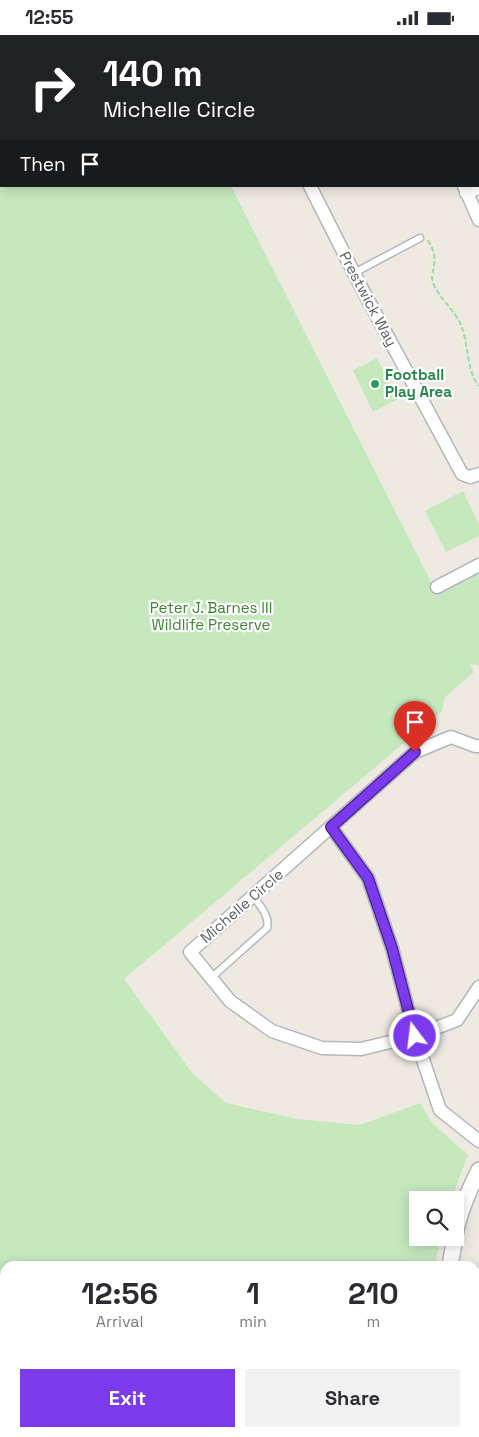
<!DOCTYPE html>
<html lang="en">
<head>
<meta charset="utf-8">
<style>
	:root { --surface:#fff; --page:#f2f2f3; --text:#2b2b33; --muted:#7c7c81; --accent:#7c3aed }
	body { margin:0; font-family:"Space Grotesk",sans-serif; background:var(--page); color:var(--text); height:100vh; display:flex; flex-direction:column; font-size:19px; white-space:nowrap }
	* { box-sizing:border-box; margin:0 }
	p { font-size:16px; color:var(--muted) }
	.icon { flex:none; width:28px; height:28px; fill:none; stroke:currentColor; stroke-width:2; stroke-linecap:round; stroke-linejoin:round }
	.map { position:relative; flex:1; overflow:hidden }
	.drawer { position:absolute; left:0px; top:1226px; width:480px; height:176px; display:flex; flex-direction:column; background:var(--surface); border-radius:15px 15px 0 0; box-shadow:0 2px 12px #0003 }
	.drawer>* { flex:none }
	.hud { position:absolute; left:0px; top:0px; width:480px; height:152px; box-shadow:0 2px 12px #0003; background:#202124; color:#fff; overflow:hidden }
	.buttons { position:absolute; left:409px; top:1156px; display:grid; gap:10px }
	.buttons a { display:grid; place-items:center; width:55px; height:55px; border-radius:0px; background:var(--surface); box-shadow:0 2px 12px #0003; font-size:25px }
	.pin { position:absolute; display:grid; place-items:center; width:42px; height:42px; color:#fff; margin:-51px -21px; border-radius:50% 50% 50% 0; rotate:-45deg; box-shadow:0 0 5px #0007 }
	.pin .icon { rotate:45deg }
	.me { position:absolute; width:55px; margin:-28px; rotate:345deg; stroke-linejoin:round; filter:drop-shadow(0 0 4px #0008) }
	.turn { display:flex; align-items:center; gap:18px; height:105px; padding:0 20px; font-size:22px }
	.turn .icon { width:65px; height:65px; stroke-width:2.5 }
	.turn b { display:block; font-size:35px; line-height:42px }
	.then { display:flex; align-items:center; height:48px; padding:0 20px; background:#0003; gap:10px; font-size:19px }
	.eta { display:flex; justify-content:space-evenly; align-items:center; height:85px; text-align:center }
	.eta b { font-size:30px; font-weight:700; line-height:35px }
	.cta { display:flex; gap:10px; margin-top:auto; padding:10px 20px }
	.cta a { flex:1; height:58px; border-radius:0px; background:var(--accent); color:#fff; font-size:20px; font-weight:700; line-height:58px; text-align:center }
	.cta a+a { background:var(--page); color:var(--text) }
	.status { display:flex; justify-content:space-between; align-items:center; height:35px; padding:0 25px; background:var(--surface); direction:ltr }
	.status svg { height:14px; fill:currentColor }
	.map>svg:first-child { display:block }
</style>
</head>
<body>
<div class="status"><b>12:55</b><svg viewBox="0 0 49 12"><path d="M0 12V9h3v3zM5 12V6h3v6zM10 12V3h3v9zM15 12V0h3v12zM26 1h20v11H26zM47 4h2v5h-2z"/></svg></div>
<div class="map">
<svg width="479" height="1402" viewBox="0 0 479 1402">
	<rect width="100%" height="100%" fill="#eeeae2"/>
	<path fill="#c5e8bd" d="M0 0H294L293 1H1V151H231L434 553 479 530V630L470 629 474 637 445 662 442 676 124 944 193 1039 226 1068 297 1084 360 1090 420 1068 432 1088 468 1120 451 1165H418V1202L440 1203 435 1231H5V1319L0 1313Z
		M377 323 398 364 373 377 353 335Z
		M463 456 479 489V501L446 517 425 476Z"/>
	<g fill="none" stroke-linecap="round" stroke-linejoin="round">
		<g stroke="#b3b7bb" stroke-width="9">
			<path id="service" d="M354 238 420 203
				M211 943 267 893C270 881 260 871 253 861
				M0 1323 5 1329
				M64 1398 68 1402
				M32 1402 35 1398"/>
		</g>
		<g stroke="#b3b7bb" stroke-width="15">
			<path id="minor" d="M376 0 379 1
				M355 1 356 0
				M470 1V0
				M310 151 360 250 462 439 470 442 479 439
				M464 151 479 185
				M466 158 479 153
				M437 552 479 530
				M479 711H475L451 702 415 717 190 917 230 966 272 996 322 1013 361 1014 415 1001 457 985 479 952
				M331 792 368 843 392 913 415 1001 440 1075 479 1106
				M110 1398 119 1402
				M281 1402 282 1398
				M296 1402 298 1398"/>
		</g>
		<g stroke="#b3b7bb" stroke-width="18">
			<path id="tertiary" d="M455 1200C459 1177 469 1155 479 1135
				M450 1231 455 1202
				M0 1246 5 1248
				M353 1398 364 1402
				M439 1402 443 1398
				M461 1402 475 1398"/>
		</g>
		<path stroke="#a0daa4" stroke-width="2" stroke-dasharray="5 2.5" stroke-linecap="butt" d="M428 205C433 214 436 220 434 230 434 234 432 238 432 242 433 258 454 274 460 288 469 307 466 336 479 351"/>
		<use href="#service" stroke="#fff" stroke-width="6"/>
		<use href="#minor" stroke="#fff" stroke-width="12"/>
		<use href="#tertiary" stroke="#fff" stroke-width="15"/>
	</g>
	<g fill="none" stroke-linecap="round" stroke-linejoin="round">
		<g stroke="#51269a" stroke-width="12">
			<path id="route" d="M415 1001 392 913 368 843 331 792 415 717"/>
		</g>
		<use href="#route" stroke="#7c3aed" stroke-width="9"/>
	</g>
	<circle fill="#2e9e5b" stroke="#fff" stroke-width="2" cx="375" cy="349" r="5"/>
	<g text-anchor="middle" stroke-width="4.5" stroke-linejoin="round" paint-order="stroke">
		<g font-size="15" fill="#5b6164" stroke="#fff">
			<text transform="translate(368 264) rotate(62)" y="5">Prestwick Way</text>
			<text transform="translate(242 871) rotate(-41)" y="5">Michelle Circle</text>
		</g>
		<g font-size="15" font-weight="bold" fill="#27864d" stroke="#fff" text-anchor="start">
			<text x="385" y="345">Football<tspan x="385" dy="17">Play Area</tspan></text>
		</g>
		<g font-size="15" fill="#3c8630" stroke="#fff">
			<text x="211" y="578">Peter J. Barnes III<tspan x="211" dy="17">Wildlife Preserve</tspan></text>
		</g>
	</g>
</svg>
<div class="buttons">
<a><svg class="icon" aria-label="search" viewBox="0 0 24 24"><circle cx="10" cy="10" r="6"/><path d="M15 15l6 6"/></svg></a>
</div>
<div class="pin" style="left:415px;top:717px;background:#d93025"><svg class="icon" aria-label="arrive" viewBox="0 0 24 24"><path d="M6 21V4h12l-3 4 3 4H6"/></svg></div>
<svg class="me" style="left:415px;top:1001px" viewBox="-20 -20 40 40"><circle r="17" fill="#7c3aed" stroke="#fff" stroke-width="3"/><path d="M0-11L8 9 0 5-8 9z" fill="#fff"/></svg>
<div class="hud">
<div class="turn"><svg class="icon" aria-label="right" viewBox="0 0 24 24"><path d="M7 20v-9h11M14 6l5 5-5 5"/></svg><div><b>140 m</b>Michelle Circle</div></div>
<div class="then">Then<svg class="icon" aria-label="arrive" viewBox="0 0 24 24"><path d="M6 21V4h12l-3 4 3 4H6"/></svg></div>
</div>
<section class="drawer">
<div class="eta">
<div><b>12:56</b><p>Arrival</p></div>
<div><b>1</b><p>min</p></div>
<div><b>210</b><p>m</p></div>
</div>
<div class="cta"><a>Exit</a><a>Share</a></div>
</section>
</div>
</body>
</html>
